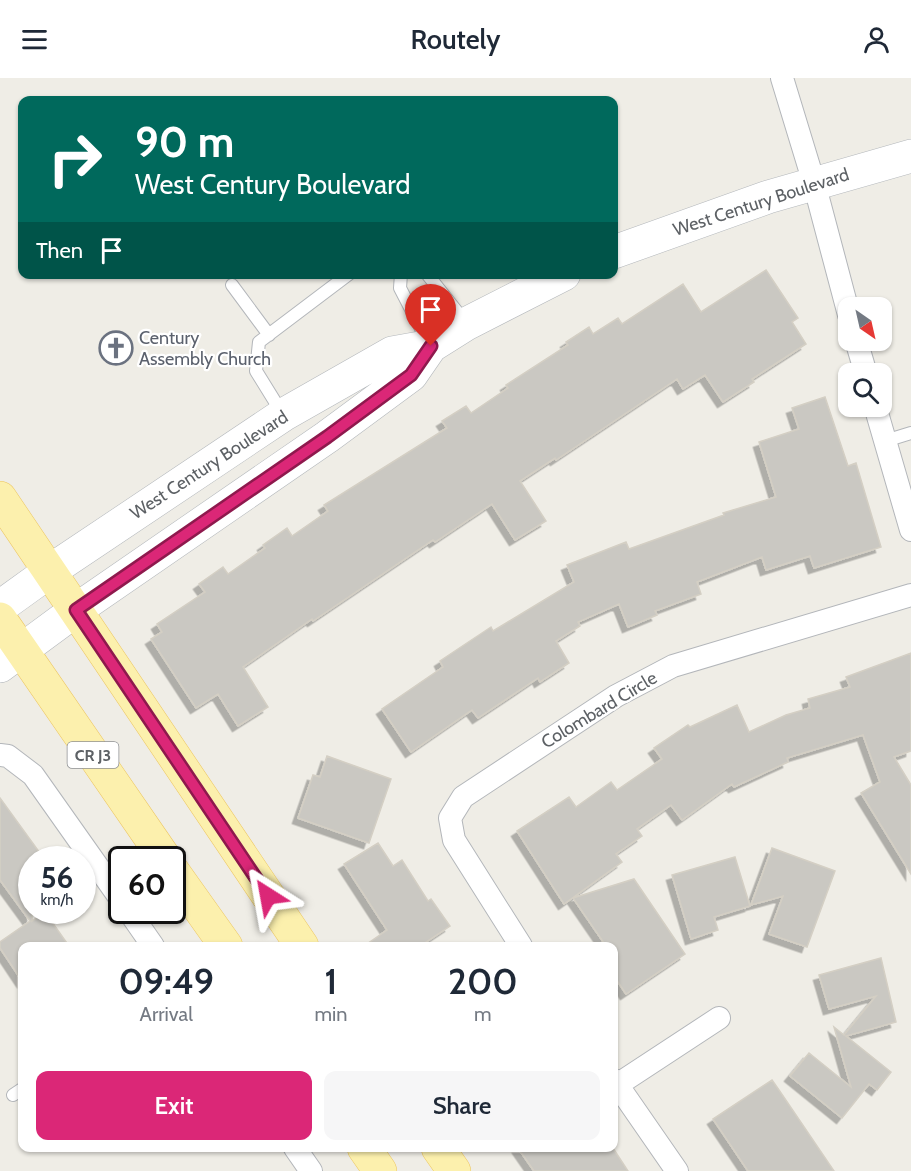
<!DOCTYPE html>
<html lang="en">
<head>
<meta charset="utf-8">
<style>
	:root { --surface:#fff; --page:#f6f6f7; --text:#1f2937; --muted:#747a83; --accent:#db2777 }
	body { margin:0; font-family:Cabin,sans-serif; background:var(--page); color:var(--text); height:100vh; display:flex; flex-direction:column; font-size:22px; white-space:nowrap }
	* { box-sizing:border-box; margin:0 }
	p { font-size:20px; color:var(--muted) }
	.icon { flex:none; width:33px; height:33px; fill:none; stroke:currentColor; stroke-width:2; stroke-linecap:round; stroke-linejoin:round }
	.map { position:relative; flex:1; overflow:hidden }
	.drawer { position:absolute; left:18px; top:864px; width:600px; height:210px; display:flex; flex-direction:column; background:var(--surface); border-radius:12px; box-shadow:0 2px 4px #0004 }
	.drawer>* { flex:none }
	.hud { position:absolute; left:18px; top:18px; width:600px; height:183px; border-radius:12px; box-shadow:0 2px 4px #0004; background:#00695c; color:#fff; overflow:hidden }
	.needle { width:39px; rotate:146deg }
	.tools { position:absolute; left:838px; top:219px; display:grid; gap:12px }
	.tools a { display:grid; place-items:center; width:54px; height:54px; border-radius:12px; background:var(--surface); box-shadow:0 2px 4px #0004; font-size:30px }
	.speed { position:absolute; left:18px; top:768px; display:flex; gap:12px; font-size:30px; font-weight:700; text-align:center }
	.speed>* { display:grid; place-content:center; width:78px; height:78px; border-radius:50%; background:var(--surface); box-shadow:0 2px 4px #0004; line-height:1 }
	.speed small { font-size:15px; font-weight:400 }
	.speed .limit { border:3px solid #111; border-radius:9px; background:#fff; color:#111 }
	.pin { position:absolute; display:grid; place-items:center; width:51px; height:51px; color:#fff; margin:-62px -26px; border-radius:50% 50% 50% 0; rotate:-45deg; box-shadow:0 0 6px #0007 }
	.pin .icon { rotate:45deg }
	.me { position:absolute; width:66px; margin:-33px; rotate:326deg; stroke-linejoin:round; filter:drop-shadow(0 0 4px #0008) }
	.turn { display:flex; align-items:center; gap:21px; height:126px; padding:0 18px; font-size:27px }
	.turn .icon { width:78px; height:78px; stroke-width:2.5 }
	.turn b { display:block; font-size:42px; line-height:51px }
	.then { display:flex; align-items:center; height:57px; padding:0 18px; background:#0003; gap:12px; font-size:22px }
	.eta { display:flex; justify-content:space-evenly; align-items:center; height:102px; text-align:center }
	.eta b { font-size:36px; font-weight:600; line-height:42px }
	.button { display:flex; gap:12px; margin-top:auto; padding:12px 18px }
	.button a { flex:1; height:69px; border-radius:12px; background:var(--accent); color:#fff; font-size:24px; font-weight:600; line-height:69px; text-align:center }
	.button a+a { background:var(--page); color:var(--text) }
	header { display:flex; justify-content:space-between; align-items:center; height:78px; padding:0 18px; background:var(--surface); font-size:27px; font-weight:600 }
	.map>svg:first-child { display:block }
</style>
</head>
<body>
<header><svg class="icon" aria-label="menu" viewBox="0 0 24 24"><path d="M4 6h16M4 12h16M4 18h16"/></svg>Routely<svg class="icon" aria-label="person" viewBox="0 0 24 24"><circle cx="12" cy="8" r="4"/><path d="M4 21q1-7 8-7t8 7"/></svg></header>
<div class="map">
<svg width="911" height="1093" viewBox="0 0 911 1093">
	<defs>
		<filter id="shadow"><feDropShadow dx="-5.5" dy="5.5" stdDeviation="0" flood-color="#0004"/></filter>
	</defs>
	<rect width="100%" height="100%" fill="#efede6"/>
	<path fill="#cac8c2" stroke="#d4cfc4" stroke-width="1.5" filter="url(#shadow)" d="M766 192 798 240 792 244 806 266 752 301 754 304 723 324 705 297 683 311 677 301 556 382 555 380 520 403 546 443 515 462 492 426 435 464 433 462 313 543 312 541 243 589 268 629 238 648 218 616 196 630 151 561 162 554 157 546 205 514 199 506 223 489 228 496 265 470 263 467 287 450 292 458 328 433 324 427 447 350 442 343 466 328 471 335 508 310 506 307 568 267 566 264 589 249 593 256 618 240 622 246 683 206 701 234Z
		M825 319 848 388 856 385 881 469 814 490 810 478 766 492 762 479 697 504 701 516 655 533 657 537 628 549 619 526 578 544 580 548 556 563 569 585 540 604 538 600 478 640 472 632 411 674 382 631 443 589 440 583 491 549 493 553 574 504 567 487 626 464 629 471 724 437 723 435 776 419 759 364 799 351 792 330Z
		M911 575V673L894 679 911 707V796L861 715 880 704 863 657 787 680 788 684 734 709 732 706 682 742 671 727 637 751 642 758 616 776 622 784 564 826 517 753 569 719 576 729 611 704 617 712 662 681 654 670 688 647 690 649 737 627 749 654 786 637 810 630 808 621 850 609 846 599Z
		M327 678 391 701 369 765 298 740 313 697 320 699Z
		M0 720 45 782H32V843L45 834 69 868H22V903L0 870V864L30 843 0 802Z
		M378 765 393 788 402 782 428 823 431 821 450 848 420 868H364L387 852 344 786Z
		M772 770 835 793 807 869 769 856 783 818 751 827Z
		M735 779 750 828 714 839 718 852 691 861 672 797Z
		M634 801 685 876 626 916 614 898V868H606L573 820Z
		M881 880 896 944 846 958 891 994 877 1012 869 1006 842 1040 790 998 809 975 851 1009 834 949 844 957 876 918 829 931 819 897Z
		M772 1002 779 1012 834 1093H748L713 1041Z
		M518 1070H613L628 1093H534Z"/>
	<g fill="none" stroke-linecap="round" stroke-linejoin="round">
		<g stroke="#b3b6ba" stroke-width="14">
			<path id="lane" d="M401 196 400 210 429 266
				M427 196 466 245
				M232 207 269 257
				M282 335 256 293 259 264 349 196
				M885 363 911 355
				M13 1017 22 1011"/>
		</g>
		<g stroke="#b3b6ba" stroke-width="24">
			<path id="street" d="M782 0 814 105 849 237
				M856 262 866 296
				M875 328 911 452
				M0 677 8 678 33 697 122 823
				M128 832 153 868
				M521 868 454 762 450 740 463 719 616 618 673 588 911 517
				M614 1002 677 1093
				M617 1007 719 940
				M295 1070 311 1093"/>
		</g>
		<g stroke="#b4b8bc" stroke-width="34">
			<path id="secondary" d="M614 174 768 119 911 78
				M0 529 50 493 283 337 392 275 431 268 466 246 564 196
				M0 588 76 532 327 359 411 297 431 268"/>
		</g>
		<g stroke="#edc661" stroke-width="34">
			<path id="primary" d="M0 420 302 868
				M0 541 166 782
				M172 792 226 868
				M364 1070 380 1093
				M438 1070 454 1093"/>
		</g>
		<use href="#lane" stroke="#fff" stroke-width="12"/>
		<use href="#street" stroke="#fff" stroke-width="22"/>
		<use href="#secondary" stroke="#fff" stroke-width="33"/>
		<use href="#primary" stroke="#fcf0ad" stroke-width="33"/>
	</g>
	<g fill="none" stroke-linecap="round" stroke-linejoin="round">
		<g stroke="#8e194d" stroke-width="15">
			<path id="route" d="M268 818 76 532 327 359 411 297 431 268"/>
		</g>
		<use href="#route" stroke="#db2777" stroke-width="10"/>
	</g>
	<defs>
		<g id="church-ring" transform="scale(1.725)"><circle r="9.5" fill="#fff" stroke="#6b7280" stroke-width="1.5"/><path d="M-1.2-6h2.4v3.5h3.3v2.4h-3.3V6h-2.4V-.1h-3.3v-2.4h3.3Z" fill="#6b7280"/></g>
	</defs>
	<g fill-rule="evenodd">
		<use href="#church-ring" x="116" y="270"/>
	</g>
	<g text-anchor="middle" stroke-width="4.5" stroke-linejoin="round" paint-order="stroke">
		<rect fill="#fff" stroke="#8e9093" stroke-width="1.5" x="67.5" y="664" width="51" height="26" rx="4.5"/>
		<g font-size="16" font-weight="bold" fill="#5d6165">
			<text x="93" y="683">CR J3</text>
		</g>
		<g font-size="18" fill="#5d6165" stroke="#fff">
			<text transform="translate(761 124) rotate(-18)" y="6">West Century Boulevard</text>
			<text transform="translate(209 387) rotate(-33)" y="6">West Century Boulevard</text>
			<text transform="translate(599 632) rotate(-31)" y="6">Colombard Circle</text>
		</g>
		<g font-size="18" fill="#5b616d" stroke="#fff" text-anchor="start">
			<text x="139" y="266">Century<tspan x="139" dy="21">Assembly Church</tspan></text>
		</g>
	</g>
</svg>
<div class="tools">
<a><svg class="needle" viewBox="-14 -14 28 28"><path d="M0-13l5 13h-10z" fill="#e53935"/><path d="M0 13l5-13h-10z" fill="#747a83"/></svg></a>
<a><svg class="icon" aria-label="search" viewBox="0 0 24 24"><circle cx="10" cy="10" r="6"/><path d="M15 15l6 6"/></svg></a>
</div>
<div class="speed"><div>56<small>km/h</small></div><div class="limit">60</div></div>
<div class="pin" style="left:431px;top:268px;background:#d93025"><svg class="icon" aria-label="arrive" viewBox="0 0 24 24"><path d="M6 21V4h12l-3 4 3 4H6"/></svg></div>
<svg class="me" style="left:268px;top:818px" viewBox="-20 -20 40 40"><path d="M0-17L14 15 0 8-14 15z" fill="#db2777" stroke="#fff" stroke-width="4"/></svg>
<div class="hud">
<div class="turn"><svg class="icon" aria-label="right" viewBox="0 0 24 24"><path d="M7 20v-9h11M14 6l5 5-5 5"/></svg><div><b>90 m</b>West Century Boulevard</div></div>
<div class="then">Then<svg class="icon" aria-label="arrive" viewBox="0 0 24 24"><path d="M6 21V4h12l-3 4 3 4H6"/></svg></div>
</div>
<section class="drawer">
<div class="eta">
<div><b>09:49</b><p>Arrival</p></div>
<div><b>1</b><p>min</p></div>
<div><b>200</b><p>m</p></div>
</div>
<div class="button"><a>Exit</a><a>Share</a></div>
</section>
</div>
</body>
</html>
